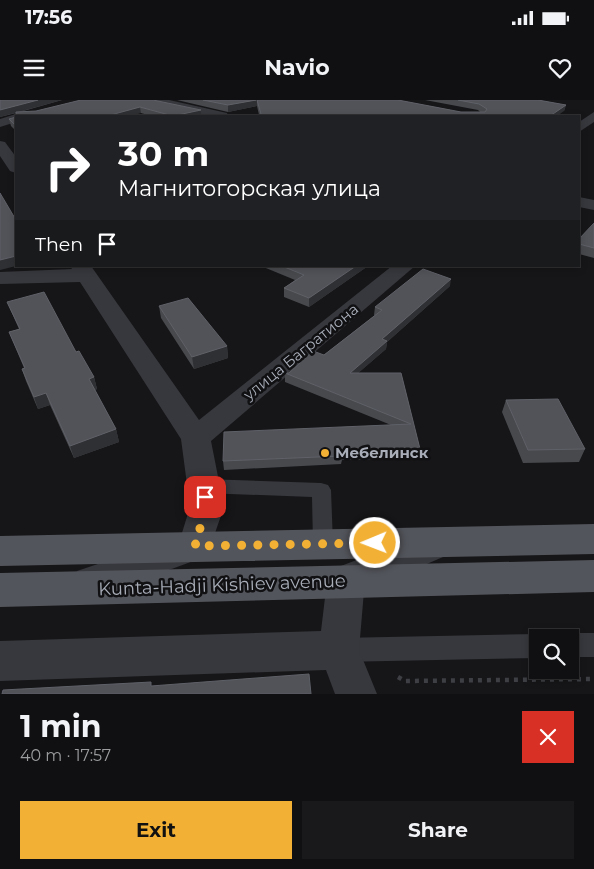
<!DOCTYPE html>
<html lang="en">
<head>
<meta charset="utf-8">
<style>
	:root { --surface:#101012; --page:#19191b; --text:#f1f3f6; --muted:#9c9d9f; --line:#303032; --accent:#f2b134 }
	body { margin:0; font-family:Montserrat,sans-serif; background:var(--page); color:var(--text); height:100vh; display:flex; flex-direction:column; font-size:19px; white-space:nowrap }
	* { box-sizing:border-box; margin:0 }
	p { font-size:16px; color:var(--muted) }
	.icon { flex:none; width:28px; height:28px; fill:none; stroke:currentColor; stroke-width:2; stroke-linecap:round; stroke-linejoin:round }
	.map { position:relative; height:594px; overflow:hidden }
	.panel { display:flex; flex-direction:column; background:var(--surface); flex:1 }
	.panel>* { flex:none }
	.guide { position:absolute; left:15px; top:15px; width:565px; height:152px; border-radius:0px; box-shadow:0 2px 8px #0003,0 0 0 1px var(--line); background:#202124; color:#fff; overflow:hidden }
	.controls { position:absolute; left:529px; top:529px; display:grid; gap:10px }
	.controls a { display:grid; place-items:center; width:50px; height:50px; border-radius:0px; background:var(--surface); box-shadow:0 2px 8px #0003,0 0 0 1px var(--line); font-size:25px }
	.pin { position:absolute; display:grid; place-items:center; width:42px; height:42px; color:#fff; margin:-21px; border-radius:10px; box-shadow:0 2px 8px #0006 }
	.me { position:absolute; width:55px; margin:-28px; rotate:269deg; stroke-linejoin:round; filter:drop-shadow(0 0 4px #0008) }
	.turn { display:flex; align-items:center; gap:18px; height:105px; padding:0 20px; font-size:22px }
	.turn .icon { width:65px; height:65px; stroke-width:2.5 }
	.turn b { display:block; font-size:35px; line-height:42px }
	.then { display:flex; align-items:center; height:48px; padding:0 20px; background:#0003; gap:10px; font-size:19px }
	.round { display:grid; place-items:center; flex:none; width:52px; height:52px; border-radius:0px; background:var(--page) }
	.headline { display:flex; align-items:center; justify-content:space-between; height:85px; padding:0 20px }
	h1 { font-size:30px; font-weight:700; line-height:38px }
	.primary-button { display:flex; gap:10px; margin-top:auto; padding:10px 20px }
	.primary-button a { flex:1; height:58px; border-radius:0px; background:var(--accent); color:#111; font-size:20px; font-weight:700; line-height:58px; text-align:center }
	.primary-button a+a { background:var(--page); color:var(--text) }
	.status { display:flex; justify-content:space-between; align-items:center; height:35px; padding:0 25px; background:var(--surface); direction:ltr }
	.status svg { height:14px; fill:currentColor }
	header { display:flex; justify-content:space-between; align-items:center; height:65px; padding:0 20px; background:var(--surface); font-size:22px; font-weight:700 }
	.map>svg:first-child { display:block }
</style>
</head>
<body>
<div class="status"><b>17:56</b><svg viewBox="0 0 49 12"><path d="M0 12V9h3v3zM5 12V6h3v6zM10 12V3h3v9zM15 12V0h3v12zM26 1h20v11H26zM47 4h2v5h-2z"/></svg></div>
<header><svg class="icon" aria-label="menu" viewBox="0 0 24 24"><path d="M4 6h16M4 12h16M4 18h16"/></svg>Navio<svg class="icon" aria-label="heart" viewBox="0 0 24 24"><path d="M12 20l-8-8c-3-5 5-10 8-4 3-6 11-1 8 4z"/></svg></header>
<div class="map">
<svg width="594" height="594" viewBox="0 0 594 594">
	<rect width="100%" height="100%" fill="#161618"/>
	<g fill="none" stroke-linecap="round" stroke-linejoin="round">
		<path stroke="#3d3f44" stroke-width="4.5" stroke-dasharray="4 5" stroke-linecap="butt" d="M398 577 405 581 594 579"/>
		<path fill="#37383d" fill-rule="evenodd" d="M204 379 321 383 328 385 331 390 333 444 330 450 323 453 316 450 313 444 312 397 204 393 197 391 195 386 197 381Z
			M570 533H594V557H570V538H561Z
			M538 534 546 538H538V558L339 562 331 558 327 550 331 542 339 538Z"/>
		<path fill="#37383d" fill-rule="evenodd" d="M147 0H169L227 13 228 16H207L149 3Z
			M594 12V22L579 32V22Z
			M16 14 21 16H16V22L0 27V19Z
			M0 41 5 42 16 57V73L10 71 0 56Z
			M579 97 594 100V110L579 107Z
			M70 166H91L199 320 392 166H415L211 341 224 407 207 456 90 499 77 495 71 483 77 471 181 436 190 407 181 339 80 182 0 184V172L72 169Z
			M438 429 450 434 456 444 450 454 364 491 359 550 377 594H335L326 570 0 581V541L321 531 327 481 333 469Z"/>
		<path fill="#53555c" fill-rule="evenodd" d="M594 424V454L0 466V436Z
			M594 460V492L0 507V473Z"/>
	</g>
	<path fill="#47494d" d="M0 0H62L20 12 36 11 81 0 201 10 202 16H151L141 13 16 16V31L11 26 9 19 16 17V13L0 17Z
		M177 0H398L461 12H480L478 10 425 0H538L566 5 564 11 259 15 257 6 228 12Z
		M594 123V158L579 154V144Z
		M261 166H368L309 207 284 197V188L295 180Z
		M450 186 387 242 386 249 358 273H401L420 349 419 358 342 360 341 364 224 370 223 361 391 325 285 282V273H289L324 255 375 215H374L375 207Z
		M7 202 76 252 94 277 97 289 95 290 116 329 119 342 74 358 50 305 38 309 26 281 22 269 24 268 9 232 19 229Z
		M159 206 227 246 228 258 194 269 161 218Z
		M506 300 585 349 579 362 523 363 502 312Z"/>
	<path fill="#2f3033" d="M38 0H62L0 17V10Z
		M257 0V6L228 12V5Z
		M566 5 564 11 557 16H550Z
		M140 7 141 13 131 16H107Z
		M201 10 202 16H173Z
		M16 156V166L0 170V160Z
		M356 166H368L309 207V198Z
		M451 179 450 186 387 242 386 249 349 281 350 273 382 239Z
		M227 246 228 258 194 269 192 257Z
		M94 277 97 289 92 291 89 279Z
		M46 293 50 305 38 309 34 297Z
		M116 329 119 342 74 358 70 346Z"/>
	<path fill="#525359" stroke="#5f6168" d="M0 0H38L0 10Z
		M81 0H153L201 10 173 16 140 7 107 16H16V26L9 19 16 17V12L36 11Z
		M203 0H256L228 5Z
		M257 0H398L461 12H485L487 9 479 4 458 0H538L566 5 550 16H255L261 14Z
		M0 93 16 120V132H15L16 135V156L0 160Z
		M594 123V148L579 144V139Z
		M282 166H356L309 198 284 188 304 175Z
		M423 169 451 179 382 239 387 241 350 273H401L420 349 341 351 342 356 223 361 224 332 411 324 285 273H289L313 251 324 255 382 210 375 207Z
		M44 192 76 252 79 251 94 277 89 279 116 329 70 346 46 293 34 297 22 269 25 268 9 232 20 229 7 202Z
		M188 198 227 246 192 257 159 206Z
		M558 299 585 349 528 350 506 300Z
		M309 574 311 594H2L3 590 151 582V586Z"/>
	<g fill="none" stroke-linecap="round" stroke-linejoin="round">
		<path stroke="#f2b134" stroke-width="9" stroke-dasharray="0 16.2" d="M205 397 206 407 195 446 375 443"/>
	</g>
	<circle fill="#f2b134" stroke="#111113" stroke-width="2" cx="325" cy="353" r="5"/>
	<g text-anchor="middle" stroke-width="5" stroke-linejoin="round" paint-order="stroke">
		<g font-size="15" fill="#a8adb8" stroke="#111113">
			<text transform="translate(301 252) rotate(-39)" y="5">улица Багратиона</text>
		</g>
		<g font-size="15" font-weight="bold" fill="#a8adb8" stroke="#111113" text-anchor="start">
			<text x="335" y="358">Мебелинск</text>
		</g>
		<g font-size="18" fill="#a8adb8" stroke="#111113">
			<text transform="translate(222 485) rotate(-2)" y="6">Kunta-Hadji Kishiev avenue</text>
		</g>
	</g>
</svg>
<div class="controls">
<a><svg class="icon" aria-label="search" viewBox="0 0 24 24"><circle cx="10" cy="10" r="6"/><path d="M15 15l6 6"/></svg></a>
</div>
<div class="pin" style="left:205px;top:397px;background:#d93025"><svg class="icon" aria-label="arrive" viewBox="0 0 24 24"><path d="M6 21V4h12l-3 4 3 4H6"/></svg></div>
<svg class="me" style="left:375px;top:443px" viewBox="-20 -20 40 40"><circle r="17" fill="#f2b134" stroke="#fff" stroke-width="3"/><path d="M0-11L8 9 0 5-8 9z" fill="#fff"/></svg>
<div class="guide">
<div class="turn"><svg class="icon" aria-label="right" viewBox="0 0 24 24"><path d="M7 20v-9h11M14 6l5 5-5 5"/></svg><div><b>30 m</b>Магнитогорская улица</div></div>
<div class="then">Then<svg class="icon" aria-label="arrive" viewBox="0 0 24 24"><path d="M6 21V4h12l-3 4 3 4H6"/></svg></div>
</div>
</div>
<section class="panel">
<div class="headline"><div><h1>1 min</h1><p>40 m · 17:57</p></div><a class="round" style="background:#d93025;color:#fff"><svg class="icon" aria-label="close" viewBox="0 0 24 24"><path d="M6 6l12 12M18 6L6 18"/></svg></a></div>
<div class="primary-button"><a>Exit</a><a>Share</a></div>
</section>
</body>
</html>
